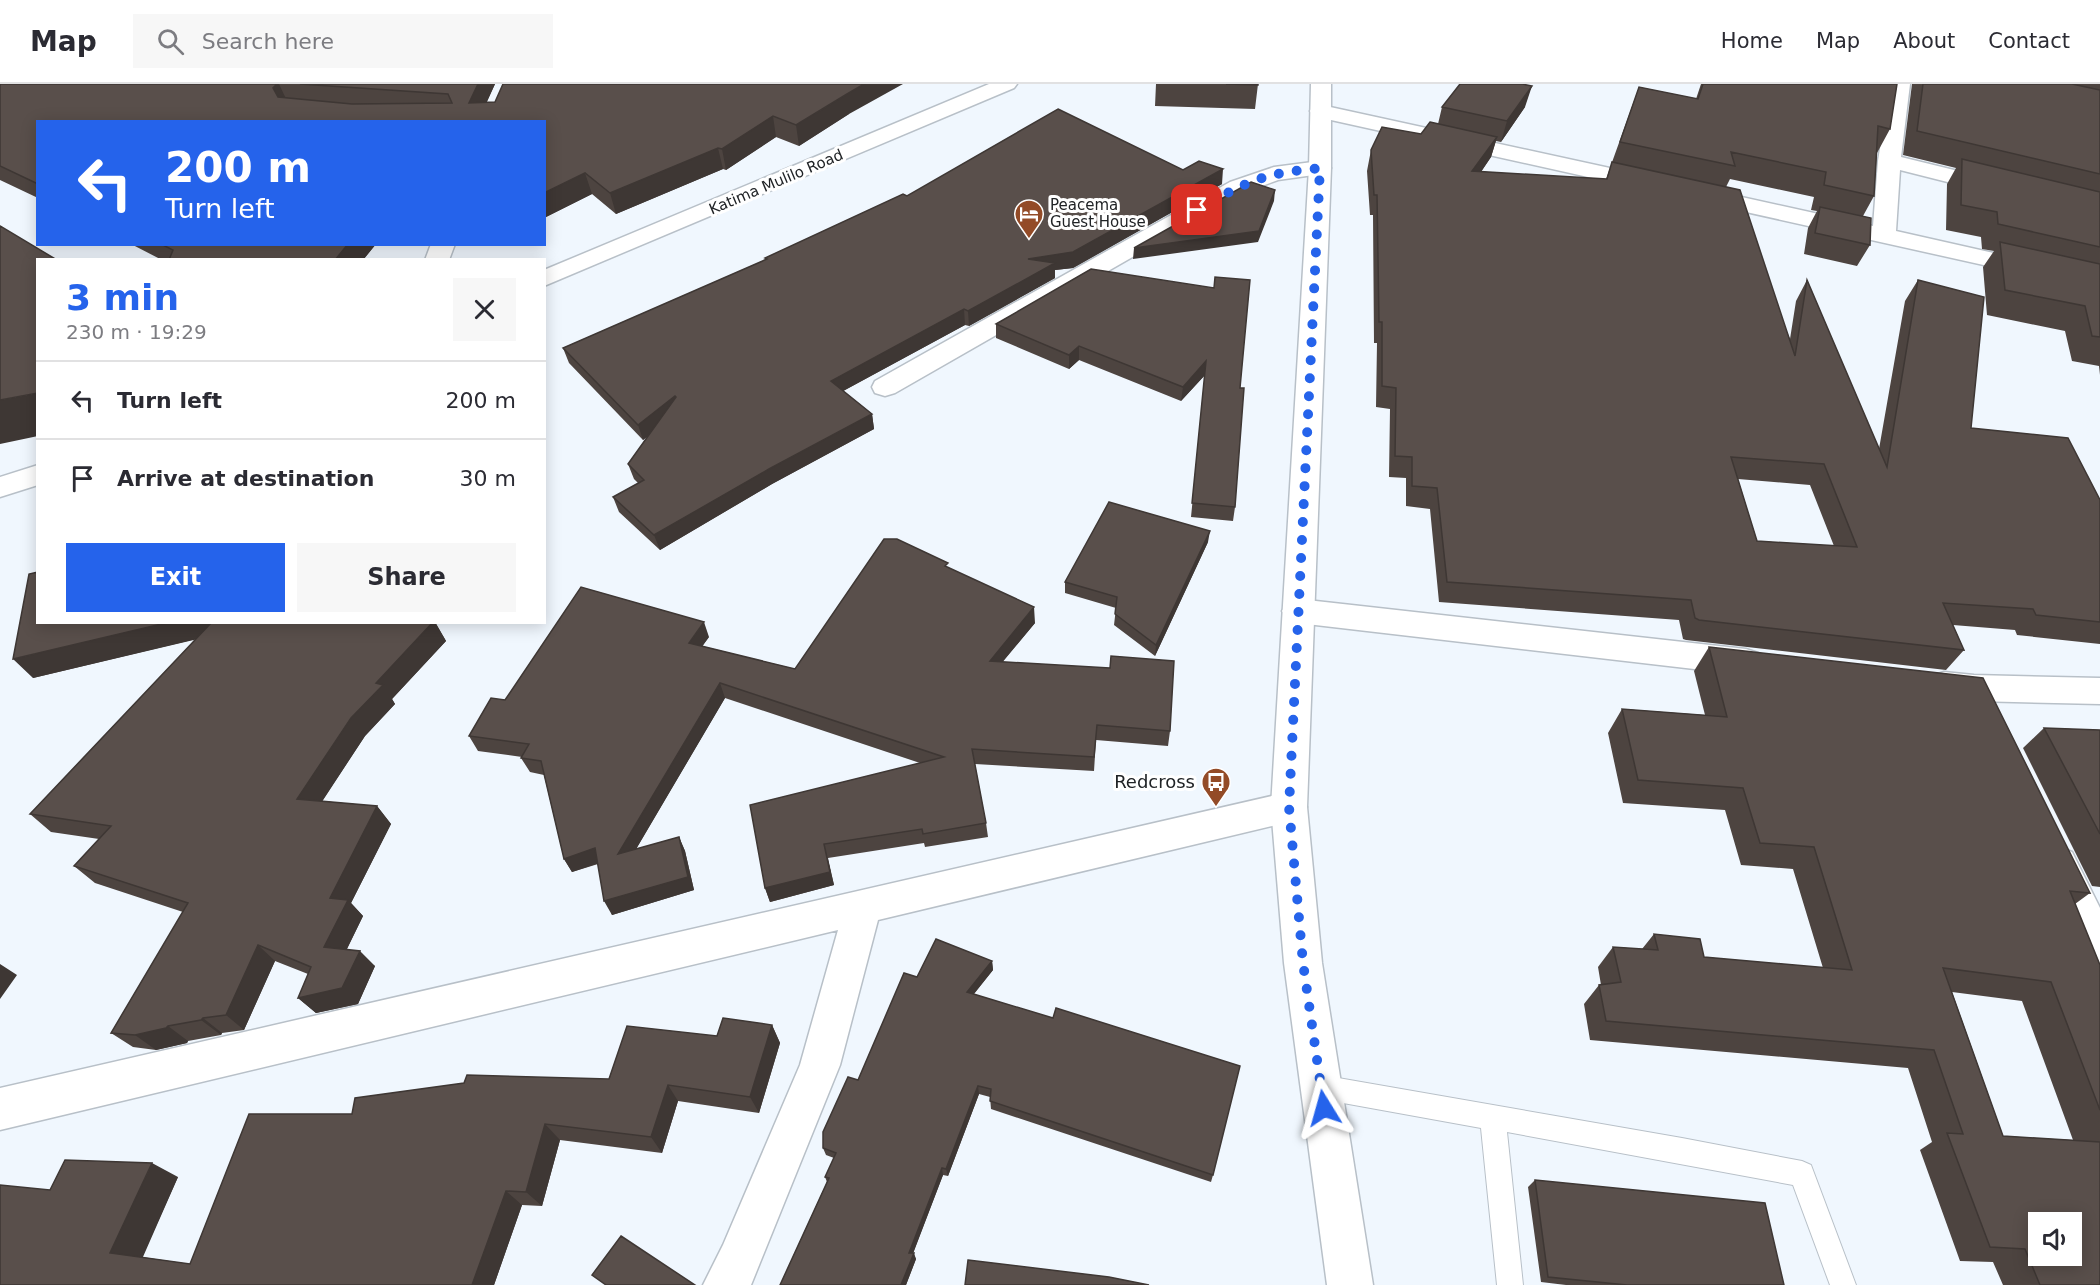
<!DOCTYPE html>
<html lang="en">
<head>
<meta charset="utf-8">
<style>
	:root { --surface:#fff; --page:#f7f7f7; --text:#2b2b33; --muted:#7c7c81; --line:#e1e1e2; --accent:#2563eb }
	body { margin:0; font-family:"DejaVu Sans",sans-serif; background:var(--page); color:var(--text); height:100vh; display:flex; flex-direction:column; font-size:22px; white-space:nowrap }
	* { box-sizing:border-box; margin:0 }
	p { font-size:20px; color:var(--muted) }
	.icon { flex:none; width:33px; height:33px; fill:none; stroke:currentColor; stroke-width:2; stroke-linecap:round; stroke-linejoin:round }
	.map { position:relative; flex:1; overflow:hidden }
	.details { position:absolute; left:36px; top:174px; width:510px; height:366px; display:flex; flex-direction:column; background:var(--surface); border-radius:0px; box-shadow:0 3px 15px #0003 }
	.details>* { flex:none }
	.guide { position:absolute; left:36px; top:36px; width:510px; height:126px; border-radius:0px; box-shadow:0 3px 15px #0003; background:#2563eb; color:#fff; overflow:hidden }
	.tools { position:absolute; left:2028px; top:1128px; display:grid; gap:12px }
	.tools a { display:grid; place-items:center; width:54px; height:54px; border-radius:0px; background:var(--surface); box-shadow:0 3px 15px #0003; font-size:30px }
	.pin { position:absolute; display:grid; place-items:center; width:51px; height:51px; color:#fff; margin:-26px; border-radius:12px; box-shadow:0 3px 9px #0006 }
	.me { position:absolute; width:66px; margin:-33px; rotate:352deg; stroke-linejoin:round; filter:drop-shadow(0 0 4px #0008) }
	.turn { display:flex; align-items:center; gap:21px; height:126px; padding:0 30px; font-size:27px }
	.turn .icon { width:78px; height:78px; stroke-width:2.5 }
	.turn b { display:block; font-size:42px; line-height:51px }
	.round { display:grid; place-items:center; flex:none; width:63px; height:63px; border-radius:0px; background:var(--page) }
	.overview { display:flex; align-items:center; justify-content:space-between; height:102px; padding:0 30px }
	h1 { font-size:36px; font-weight:600; line-height:45px; color:var(--accent) }
	.primary-button { display:flex; gap:12px; margin-top:auto; padding:12px 30px }
	.primary-button a { flex:1; height:69px; border-radius:0px; background:var(--accent); color:#fff; font-size:24px; font-weight:600; line-height:69px; text-align:center }
	.primary-button a+a { background:var(--page); color:var(--text) }
	ul { padding:0; list-style:none }
	li { display:flex; align-items:center; gap:18px; height:78px; padding:0 30px; border-top:2px solid var(--line) }
	li div { flex:1 }
	li b { display:block; font-size:22px }
	li em { font-style:normal }
	header { display:flex; align-items:center; gap:36px; box-sizing:border-box; height:84px; padding:0 30px; background:var(--surface); border-bottom:2px solid var(--line) }
	header strong { font-size:28px }
	nav { display:flex; gap:33px; margin-inline-start:auto; font-size:21px }
	.search { width:420px; height:54px; background:var(--page); display:flex; align-items:center; gap:15px; box-sizing:border-box; padding:0 21px; border-radius:0px; color:var(--muted); font-size:22px }
	.map>svg:first-child { display:block }
</style>
</head>
<body>
<header>
<strong>Map</strong>
<div class="search"><svg class="icon" aria-label="search" viewBox="0 0 24 24"><circle cx="10" cy="10" r="6"/><path d="M15 15l6 6"/></svg>Search here</div>
<nav><a>Home</a><a>Map</a><a>About</a><a>Contact</a></nav>
</header>
<div class="map">
<svg width="2100" height="1201" viewBox="0 0 2100 1201">
	<rect width="100%" height="100%" fill="#f0f7fe"/>
	<g fill="none" stroke-linecap="round" stroke-linejoin="round">
		<g stroke="#b8c0c8" stroke-width="2">
			<path id="service" d="M1321 991 1682 1054 1802 1077 1811 1081 1856 1201H1830L1793 1101 1507 1048 1523 1201H1497L1481 1044 1321 1015 1312 1011 1309 1003 1312 995Z"/>
		</g>
		<g stroke="#b8c0c8" stroke-width="3">
			<path id="minor" d="M1890 0H1910L1901 73 2003 98 2006 103 2003 108 1995 110 1900 86 1896 147 2100 193V207L1701 118 1693 116 1690 111 1693 106 1701 104 1873 142 1878 77Z
				M1321 21 1651 93 1659 95 1662 100 1659 105 1651 107 1313 32 1310 27 1313 22Z
				M1320 77 1328 79 1331 84 1328 89 1278 96 1246 108 895 309 885 312 875 309 872 303 875 297 1230 98 1274 83Z
				M431 160H455L449 176H425Z
				M1298 515 1746 565 1758 569 1762 578 1758 587 1746 591 1298 539 1287 535 1282 527 1287 519Z
				M1944 588 1974 591 2100 594V620L1974 617 1944 614 1932 610 1927 601 1932 592Z
				M1289 708 1302 712 1307 723 1302 734 1289 738 878 836 840 981 751 1201H703L723 1161 800 981 838 846 0 1046V1004Z
				M2059 763 2072 768 2100 824V881L2086 875 2041 779 2046 768Z"/>
		</g>
		<g stroke="#b8c0c8" stroke-width="3">
			<path id="tertiary" d="M1311 0H1331V84L1307 723 1322 879 1373 1201H1327L1284 879 1271 723 1309 84Z"/>
		</g>
		<g stroke="#b8c0c8" stroke-width="3">
			<path id="secondary" d="M989 0H1017L1014 4 544 202V186Z
				M38 381V401L0 413V393Z"/>
		</g>
		<use href="#service" fill="#fff" fill-rule="evenodd"/>
		<use href="#minor" fill="#fff" fill-rule="evenodd"/>
		<use href="#tertiary" fill="#fff" fill-rule="evenodd"/>
		<use href="#secondary" fill="#fff" fill-rule="evenodd"/>
	</g>
	<path fill="#4d4440" fill-rule="evenodd" d="M0 0H495L486 19 849 30 799 62 776 53 726 86 723 85 616 130 592 110 544 134V38H38V114L0 96Z
		M1156 0H1258L1255 25 1155 22Z
		M1701 0H1897L1890 45 1877 69 1874 112 1863 132 1870 161 1857 182 1804 170 1808 144 1817 127 1811 126 1814 113 1730 95 1726 103 1790 255 1796 217 1807 196 1879 365 1905 217 1918 196 1971 344 2100 416V560L2017 551 2015 546 1953 541 1964 566 1946 586 1686 556 1683 555 1679 536 1439 518 1430 425 1406 422V394L1389 393 1390 325 1376 323 1377 259H1374L1373 131H1370L1367 87 1371 66 1421 50 1438 40 1442 23H1525L1501 58 1496 57 1491 73 1481 88 1606 95 1639 3 1696 15ZM1738 395 1810 401 1834 462 1757 457Z
		M1912 0H2100V291L2099 282 2072 277 2065 247 1987 231 1983 183 1994 167 1982 165 1981 153 1946 146 1947 100 1956 84 1903 71Z
		M1183 86 1222 100 1073 184 1055 186V194L969 242 965 241 843 307 872 330 874 345 772 400 660 466 619 428 613 413 638 399 634 395 628 380 648 352 643 356 569 279 563 264 766 176 765 174 907 112Z
		M131 160H376L363 176H162Z
		M1091 185 1240 304 1235 423 1233 437 1191 433 1205 291 1181 317 1079 276 1069 285 996 254V240Z
		M1208 458 1155 572 1114 541 1116 524 1065 509V498Z
		M949 484 1035 539 1002 578 1170 647 1168 662 1096 656 1094 687 975 680 986 739 988 753 925 763 924 759 828 774 834 801 770 818 765 804 920 679 725 614 636 765 679 753 685 767 694 806 612 831 598 780 572 788 564 775 544 691 530 688 521 674 522 673 478 667 469 652 505 616 709 553 702 562 795 585Z
		M38 538H435L446 557 392 615 395 620 365 652 322 717 377 722 391 740 351 819 363 832 347 865 375 882 358 920 316 929 298 914 308 890 275 877 244 946 222 949 221 951 188 957 187 959 156 966 133 963 111 949 183 828 95 799 74 782 99 755 51 748 30 730 196 555 33 594Z
		M1709 563 2090 809 2075 820 2100 881V1201H2003L1993 1178 1960 1177 1920 1066 1932 1058 1908 984 1590 956 1584 920 1599 901H1601L1598 883 1613 863 1642 865 1654 850 1704 873 1823 884 1793 785 1741 781 1725 726 1623 719 1608 649 1622 625 1705 631 1694 587ZM1952 908 2022 917 2073 1056 2003 1052Z
		M2044 644 2100 646V803L2092 802 2023 664Z
		M992 877 993 886 974 910 1213 1091 1211 1098 991 1025 990 1013 979 1010 948 1092 943 1091 913 1169 916 1175 906 1201H780L827 1098 825 1093 834 1074 826 1071 823 1064 858 996 917 893Z
		M772 941 780 959 759 1029 678 1017 662 1069 560 1056 542 1122 522 1121 494 1201H0L50 1106 178 1093 142 1173 190 1180 352 1030 609 995 717 952Z
		M1535 1096 1784 1201H1566L1541 1198 1528 1103Z"/>
	<path fill="#3e3734" d="M277 0H279L288 19 283 25 273 4Z
		M478 0H495L478 38 469 19Z
		M864 0H903L849 30 799 62 796 41 847 10Z
		M1532 2 1525 23 1501 58 1507 37Z
		M773 32 776 53 726 86 722 65Z
		M1497 53 1491 73 1467 108 1472 87Z
		M718 64 723 85 616 130 610 109Z
		M1223 85 1222 100 1073 184 1055 186V194L969 242 968 227 1028 175Z
		M585 89 592 110 544 134V109Z
		M1275 106 1274 117 1258 158 1133 175 1134 164Z
		M348 160H376L363 176H335Z
		M964 225 965 241 834 312 831 297Z
		M1079 262V276L1069 285V271Z
		M1206 277 1205 291 1181 317 1183 303Z
		M38 309V352L0 360V316Z
		M675 312 679 327 643 356 638 341Z
		M872 330 874 345 772 400 660 466 654 451 769 385Z
		M1210 447 1208 458 1155 572 1156 561Z
		M1034 523 1035 539 991 592 990 577Z
		M170 538H235L240 545 33 594 13 575Z
		M433 538H435L446 557 392 615 395 620 365 652 312 733 297 715 351 634 376 599Z
		M704 538 709 553 694 574 689 559Z
		M720 599 725 614 625 784 618 770Z
		M377 722 391 740 351 819 363 832 340 879 324 863 330 814Z
		M679 753 685 767 694 806 612 831 604 817Z
		M824 760 834 801 770 818 765 804Z
		M595 764 602 778 572 788 564 775Z
		M258 861 275 877 244 946 226 931Z
		M360 867 375 882 358 920 316 929 298 914Z
		M992 877 993 886 968 917 967 908Z
		M0 880 17 891 0 915Z
		M203 934 222 949 221 951 201 936Z
		M772 941 780 959 759 1029 750 1013Z
		M168 942 188 957 187 959 156 966 135 951Z
		M668 1001 678 1017 662 1069 651 1053Z
		M978 1002 979 1010 948 1092 946 1085Z
		M545 1040 560 1056 542 1122 526 1108Z
		M152 1079 178 1093 139 1182 110 1169Z
		M942 1084 943 1091 911 1175 909 1169Z
		M506 1107 522 1121 494 1201H472Z
		M914 1169 916 1175 906 1201H901Z"/>
	<path fill="#594f4b" stroke="#3e3734" stroke-width="1.5" fill-rule="evenodd" d="M0 0H277L273 4 278 13 352 20 452 19 448 10 300 0H478L469 19 495 18 503 0H864L847 10 796 41 773 32 722 65 718 64 610 109 585 89 544 109V38H38V100L0 82Z
		M1226 0H1258V1Z
		M1460 0H1522L1532 2 1507 37 1442 23Z
		M1703 0H1897L1890 45 1878 42 1874 112 1824 101 1826 88 1731 68 1735 82 1620 58 1639 3 1698 15Z
		M1923 0H2072L2100 6V90L1917 47Z
		M1058 25 1183 86 1199 77 1223 85 1073 168 1028 175 1055 179 968 227 964 225 831 297 872 330 769 385 654 451 613 413 644 396 628 380 676 313 675 312 638 341 563 264 767 175 765 174 903 110 907 112Z
		M1430 38 1497 53 1472 87 1607 95 1612 78 1740 106 1795 272 1807 196 1887 383 1918 196 1984 213 1971 344 2068 354 2100 416V538L2036 531 2033 525 1943 519 1964 566 1699 536 1695 534 1691 516 1447 498 1437 404 1412 402V373L1395 372 1396 304 1382 302V238H1379L1377 111H1374L1371 66 1382 43 1421 50ZM1731 373 1824 380 1857 463 1757 457Z
		M1962 75 2100 108V163L1998 140 1997 128 1961 121Z
		M1251 98 1275 106 1259 147 1134 164Z
		M1820 123 1871 134 1870 161 1815 149Z
		M0 142 57 176H38V309L0 316Z
		M2000 158 2100 180V253L2092 252 2085 222 2005 206Z
		M161 160H348L335 176H169L173 166Z
		M1091 185 1214 204 1215 193 1250 196 1240 304H1244L1235 423 1192 419 1206 277 1183 303 1079 262 1069 271 996 240Z
		M1109 418 1210 447 1156 561 1115 530 1117 513 1065 498Z
		M884 455H897L948 479 945 482 1034 523 990 577 1110 584 1111 572 1174 577 1170 647 1097 641 1094 673 972 665 986 739 923 750 922 745 824 760 830 788 765 804 750 721 944 673 720 599 618 770 679 753 688 793 604 817 595 764 564 775 541 677 521 674 529 660 469 652 491 614 505 616 581 503 704 538 689 559 795 585Z
		M38 488V538H170L13 575 29 490Z
		M212 538H433L376 599 383 601 351 634 297 715 377 722 330 814 348 816 324 863 360 867 342 904 298 914 311 883 258 861 226 931 203 934 201 936 168 942 166 944 135 951 111 949 188 819 74 782 111 742 30 730Z
		M1709 563 1983 594 2090 809 2070 807 2100 881V1026L2051 898 1943 884 2003 1052 2100 1058V1201H2040L2025 1165 1990 1163 1947 1049 1963 1050 1934 966 1606 937 1599 901 1621 898 1613 863 1658 866 1654 850 1700 855 1704 873 1852 886 1814 763 1760 759 1743 704 1638 696 1622 625 1727 633ZM2038 1138H2072V1172H2038Z
		M2044 644 2100 646V750Z
		M936 855 992 877 967 908 1053 934 1056 924 1240 982 1213 1091 990 1017 991 1005 978 1002 946 1085 942 1084 909 1169H914L901 1201H780L829 1094 825 1093 836 1069 823 1064V1048L848 993 858 996 904 889 917 893Z
		M723 934 772 941 750 1013 668 1001 651 1053 545 1040 526 1108 506 1107 472 1201H0V1101L50 1106 65 1076 152 1079 110 1169 190 1180 249 1030H352L355 1014 464 999 467 991 609 995 627 942 717 952Z
		M1535 1096 1765 1119 1784 1201H1627L1548 1193Z
		M621 1152 695 1201H606L592 1191Z
		M968 1176 1109 1193 1149 1201H965Z"/>
	<g fill="none" stroke-linecap="round" stroke-linejoin="round">
		<path stroke="#2563eb" stroke-width="10" stroke-dasharray="0 18" d="M1197 126C1222 112 1246 97 1274 91 1288 87 1305 86 1320 84L1289 723 1303 879 1324 1024"/>
	</g>
	<defs>
		<g id="hotel-pin" transform="scale(1.5)"><path d="M0 17L-7.5 6A9.5 9.5 0 1 1 7.5 6Z" fill="#934b27" stroke="#fff"/><path d="M-6-4.5h1.5V1H6V5H4.5V3h-9V5H-6ZM-4 0a1.8 1.8 0 1 1 3.6 0ZM.5 0V-2.5h3Q6-2.5 6 0Z" fill="#fff"/></g>
		<g id="bus-pin" transform="scale(1.5)"><path d="M0 17L-7.5 6A9.5 9.5 0 1 1 7.5 6Z" fill="#934b27" stroke="#fff"/><path d="M-5-6H5V4H4V6H2V4H-2V6H-4V4H-5ZM-3.5-4V0h7V-4ZM-3.5 1.2v1.5H-2V1.2ZM2 1.2v1.5H3.5V1.2Z" fill="#fff"/></g>
	</defs>
	<g fill-rule="evenodd">
		<use href="#hotel-pin" x="1029" y="130"/>
		<use href="#bus-pin" x="1216" y="698"/>
	</g>
	<g text-anchor="middle" stroke-width="6" stroke-linejoin="round" paint-order="stroke">
		<g font-size="15" fill="#202326" stroke="#fff">
			<text transform="translate(776 98) rotate(-23)" y="5">Katima Mulilo Road</text>
		</g>
		<g font-size="15" fill="#202326" stroke="#fff" text-anchor="start">
			<text x="1050" y="126">Peacema<tspan x="1050" dy="17">Guest House</tspan></text>
		</g>
		<g font-size="18" fill="#202326" stroke="#fff" text-anchor="end">
			<text x="1195" y="704">Redcross</text>
		</g>
	</g>
</svg>
<div class="tools">
<a><svg class="icon" aria-label="sound" viewBox="0 0 24 24"><path d="M4 9h4l5-4v14l-5-4H4zM17 9q2 3 0 6"/></svg></a>
</div>
<div class="pin" style="left:1197px;top:126px;background:#d93025"><svg class="icon" aria-label="arrive" viewBox="0 0 24 24"><path d="M6 21V4h12l-3 4 3 4H6"/></svg></div>
<svg class="me" style="left:1324px;top:1024px" viewBox="-20 -20 40 40"><path d="M0-17L14 15 0 8-14 15z" fill="#2563eb" stroke="#fff" stroke-width="4"/></svg>
<div class="guide">
<div class="turn"><svg class="icon" aria-label="left" viewBox="0 0 24 24"><path d="M17 20v-9H6M10 6l-5 5 5 5"/></svg><div><b>200 m</b>Turn left</div></div>
</div>
<section class="details">
<div class="overview"><div><h1>3 min</h1><p>230 m · 19:29</p></div><a class="round"><svg class="icon" aria-label="close" viewBox="0 0 24 24"><path d="M6 6l12 12M18 6L6 18"/></svg></a></div>
<ul>
<li><svg class="icon" aria-label="left" viewBox="0 0 24 24"><path d="M17 20v-9H6M10 6l-5 5 5 5"/></svg><div><b>Turn left</b></div><em>200 m</em></li>
<li><svg class="icon" aria-label="arrive" viewBox="0 0 24 24"><path d="M6 21V4h12l-3 4 3 4H6"/></svg><div><b>Arrive at destination</b></div><em>30 m</em></li>
</ul>
<div class="primary-button"><a>Exit</a><a>Share</a></div>
</section>
</div>
</body>
</html>
